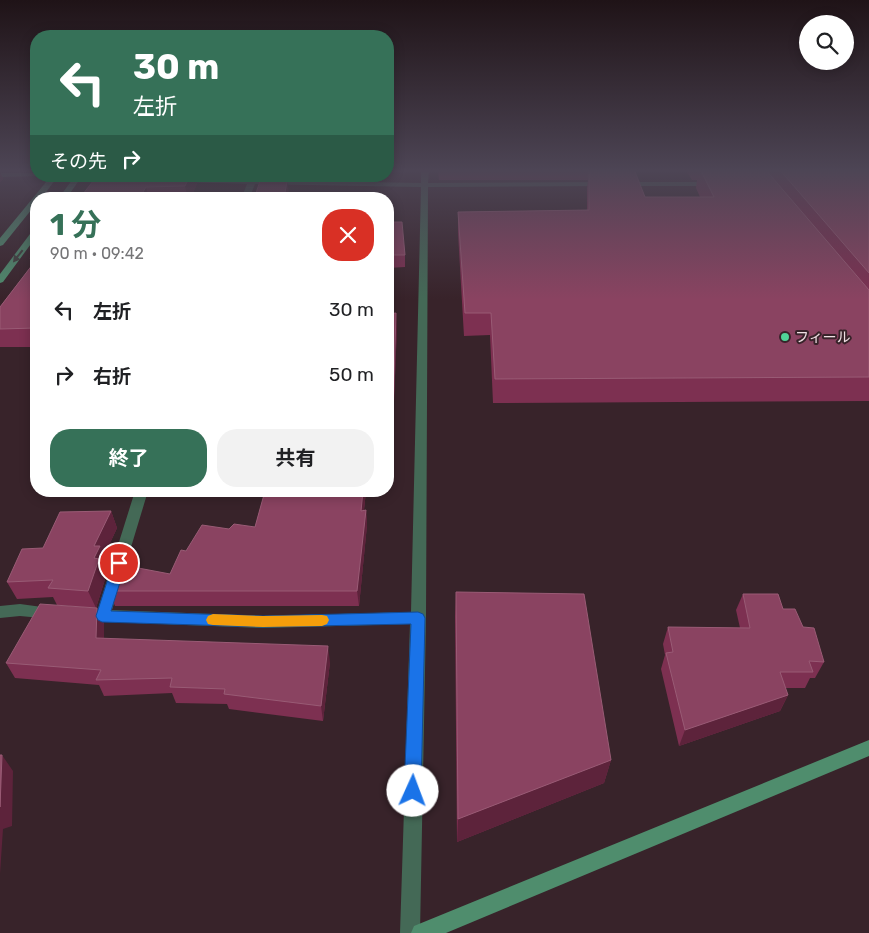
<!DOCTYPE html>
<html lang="ja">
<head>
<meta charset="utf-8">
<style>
	:root { --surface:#fff; --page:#f2f2f2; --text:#202124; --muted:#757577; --accent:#367158 }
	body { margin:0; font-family:Rubik,"Noto Sans JP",sans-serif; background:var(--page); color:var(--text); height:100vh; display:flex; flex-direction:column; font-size:19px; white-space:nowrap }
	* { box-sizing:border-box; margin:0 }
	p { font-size:16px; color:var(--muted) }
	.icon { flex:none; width:28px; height:28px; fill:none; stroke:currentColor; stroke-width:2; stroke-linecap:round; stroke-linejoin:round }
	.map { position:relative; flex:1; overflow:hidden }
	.side { position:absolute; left:30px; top:192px; width:364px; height:305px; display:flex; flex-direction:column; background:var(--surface); border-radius:20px; box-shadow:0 2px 12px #0003 }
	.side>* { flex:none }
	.banner { position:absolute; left:30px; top:30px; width:364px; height:152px; border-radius:20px; box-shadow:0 2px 12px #0003; background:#367158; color:#fff; overflow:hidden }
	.fabs { position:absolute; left:799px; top:15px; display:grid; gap:10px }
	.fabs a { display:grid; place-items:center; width:55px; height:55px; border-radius:50%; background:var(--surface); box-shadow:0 2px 12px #0003; font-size:25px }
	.pin { position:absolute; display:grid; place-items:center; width:42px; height:42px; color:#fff; margin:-21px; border:2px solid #fff; border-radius:50%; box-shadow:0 1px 5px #0007 }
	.me { position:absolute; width:55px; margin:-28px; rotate:2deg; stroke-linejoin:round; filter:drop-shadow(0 0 4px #0008) }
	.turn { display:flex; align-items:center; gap:18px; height:105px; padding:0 20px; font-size:22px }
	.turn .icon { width:65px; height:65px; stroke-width:2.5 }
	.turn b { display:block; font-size:35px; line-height:42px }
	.then { display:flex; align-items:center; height:48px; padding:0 20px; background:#0003; gap:10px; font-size:19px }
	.round { display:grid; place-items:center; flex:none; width:52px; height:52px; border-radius:20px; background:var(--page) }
	.overview { display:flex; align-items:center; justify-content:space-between; height:85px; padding:0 20px }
	h1 { font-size:30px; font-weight:700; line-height:38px; color:var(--accent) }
	.cta { display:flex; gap:10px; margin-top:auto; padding:10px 20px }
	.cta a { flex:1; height:58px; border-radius:20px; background:var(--accent); color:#fff; font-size:20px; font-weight:700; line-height:58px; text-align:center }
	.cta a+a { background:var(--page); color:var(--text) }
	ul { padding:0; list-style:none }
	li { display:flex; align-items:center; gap:15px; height:65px; padding:0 20px }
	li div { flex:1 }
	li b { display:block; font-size:19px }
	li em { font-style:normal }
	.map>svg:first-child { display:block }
</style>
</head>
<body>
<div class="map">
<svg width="869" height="933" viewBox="0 0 869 933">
	<rect width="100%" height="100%" fill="#38232a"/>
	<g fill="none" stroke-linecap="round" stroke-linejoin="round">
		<path fill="#446956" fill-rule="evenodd" d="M421 169H429L428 183 602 182 606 184 602 186 428 187 426 618 420 933H400L410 624 263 628 85 621 80 619 77 615 80 611 98 609 135 491H148L112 610 263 616 411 612 421 187 255 184 249 199H241L247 184 180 182 176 180 180 178 249 180 250 176H258L256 180 421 183Z
			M0 173H36V176H39L0 177Z
			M59 176H114L116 178 112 180 62 178Z
			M619 182H712L716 184 712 186H619Z
			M20 604 57 609 60 613 57 617 52 619 20 616 0 618V606Z"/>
		<path fill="#4f8d6d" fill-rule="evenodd" d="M51 176H58L41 199H36V204L3 245 0 246V238Z
			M75 176H82L66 199H58Z
			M33 230H36V237L3 282 0 283V274Z
			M869 740V756L446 933H411L414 926Z"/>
	</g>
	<path fill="#7d3051" d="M0 169H13L11 171 0 172 3 179 0 182Z
		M388 169H420L419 170H388Z
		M431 169H634L645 197H700L696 188 697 180H692L685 169H869V401L493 403 490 335 464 336 458 233V212L587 210V188L588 180H439L438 170Z
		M97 176H201H196L197 184 190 199H79Z
		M267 176H387V178L267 177Z
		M388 222 405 255V267L388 268Z
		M36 251V347H0V307L32 265 30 259Z
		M388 314 397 327 393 426 388 425Z
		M265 491H366L364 510H366L367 525 359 606H115L109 591 170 574 186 551 229 529 255 527Z
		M111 511 117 528 104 556 107 563 103 570 106 576 96 608 57 605 53 597 17 599 7 582 43 548Z
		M456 592 611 760 604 783 457 842 455 616Z
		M743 594 783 609 803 627 824 662 815 678H810L805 688H785L788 695 780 711 679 746 661 669 665 655 663 644 668 627 740 628 736 610Z
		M97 608 104 624V638L330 662 323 721 229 709 227 704 176 703 172 693 104 696 99 685 15 678 6 663Z"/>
	<path fill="#5d233b" d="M0 171 3 179 0 182Z
		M190 176H196L197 184 190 199H188L185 186Z
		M287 181 289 192 287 199H284Z
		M146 187 149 199H141L140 197Z
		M396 313 397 327 393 426V412Z
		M363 491H366L362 526 361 511Z
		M366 510 367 525 359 606 357 591Z
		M111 511 117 528 104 556 107 563 103 570 106 576 96 608 88 591 94 558V546Z
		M97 608 104 624V654L96 638Z
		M328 646 330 662 323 721 321 706Z
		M788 695 780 711 679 746 685 730Z
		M2 755 13 771 12 826 3 829 0 874V807Z
		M611 760 604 783 457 842 458 819Z"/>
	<path fill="#8a4361" stroke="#995b75" d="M589 169H634L645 197H714L700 169H765L869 290V377L495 379 491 313H465L458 212 589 210Z
		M779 169H869V273Z
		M97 176H190L185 186 146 187 140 197H133L132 199H79Z
		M260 181H287L284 199H254Z
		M388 222H402L405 255H388Z
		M36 251V259H30Z
		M36 260V328L0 329V307Z
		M396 313 393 412 388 411V314Z
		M265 491H363L361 511 366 510 357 591H109L117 564 170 574 181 550 186 551 202 525 229 529 234 524 255 527Z
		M111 511 94 546H100L94 558 99 559 88 591 48 588 53 580 7 582 22 549 43 548 60 512Z
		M456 592 584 594 611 760 458 819Z
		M743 594H778L783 609H795L803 627 814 628 824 662 809 661 813 672H780L788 695 685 730 666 653 673 652 668 627 750 628Z
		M40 604 97 608 96 638 328 646 321 706 224 694 225 689 170 687 172 678 96 680 101 670 6 663Z
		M0 755H2L0 807Z"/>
	<defs><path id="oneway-solid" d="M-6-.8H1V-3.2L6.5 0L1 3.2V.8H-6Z" transform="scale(1.25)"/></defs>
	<use fill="#3e3e3b" href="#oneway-solid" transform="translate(18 256) rotate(128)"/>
	<linearGradient id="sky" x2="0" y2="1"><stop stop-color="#1f1317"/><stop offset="0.57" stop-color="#4d4555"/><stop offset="1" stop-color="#4d4555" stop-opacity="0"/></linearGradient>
	<rect width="869" height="299" fill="url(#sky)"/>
	<path fill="#1a73e8" stroke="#114b97" d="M119 558 124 559 126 563 111 611 263 616 418 612 423 614 425 618 421 791 419 797 413 799 407 797 404 791 411 624 263 627 102 622 98 620 96 616 113 563 115 559Z"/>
	<path fill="#f59e0b" d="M213 614 263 616 322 615 327 616 329 620 327 624 322 626 263 627 213 625 208 624 206 620 208 616Z"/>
	<circle fill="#50d398" stroke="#38232a" stroke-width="2" cx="785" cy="337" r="5"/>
	<g text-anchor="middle" stroke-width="4" stroke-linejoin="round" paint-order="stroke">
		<g font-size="14" fill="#eedfe3" stroke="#38232a" text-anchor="start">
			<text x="795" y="342">フィール</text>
		</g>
	</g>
</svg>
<div class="fabs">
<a><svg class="icon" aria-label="search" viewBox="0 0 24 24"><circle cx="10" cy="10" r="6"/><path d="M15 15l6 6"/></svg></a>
</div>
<div class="pin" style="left:119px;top:563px;background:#d93025"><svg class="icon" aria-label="arrive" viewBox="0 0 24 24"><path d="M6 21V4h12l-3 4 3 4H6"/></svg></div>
<svg class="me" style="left:413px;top:791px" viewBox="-20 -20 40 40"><circle r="19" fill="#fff"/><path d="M0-13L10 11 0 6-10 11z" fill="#1a73e8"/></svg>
<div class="banner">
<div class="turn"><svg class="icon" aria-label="left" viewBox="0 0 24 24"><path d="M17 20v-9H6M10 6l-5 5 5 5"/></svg><div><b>30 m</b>左折</div></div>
<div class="then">その先<svg class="icon" aria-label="right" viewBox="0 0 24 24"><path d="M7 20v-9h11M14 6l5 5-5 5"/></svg></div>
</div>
<section class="side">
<div class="overview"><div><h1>1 分</h1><p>90 m · 09:42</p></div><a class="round" style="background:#d93025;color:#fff"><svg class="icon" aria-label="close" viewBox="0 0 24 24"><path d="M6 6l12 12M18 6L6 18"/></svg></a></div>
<ul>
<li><svg class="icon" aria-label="left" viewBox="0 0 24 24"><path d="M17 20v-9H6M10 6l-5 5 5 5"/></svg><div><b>左折</b></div><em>30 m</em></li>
<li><svg class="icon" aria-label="right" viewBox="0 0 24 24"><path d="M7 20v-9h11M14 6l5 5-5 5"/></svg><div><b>右折</b></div><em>50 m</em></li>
</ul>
<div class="cta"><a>終了</a><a>共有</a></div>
</section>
</div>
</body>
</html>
